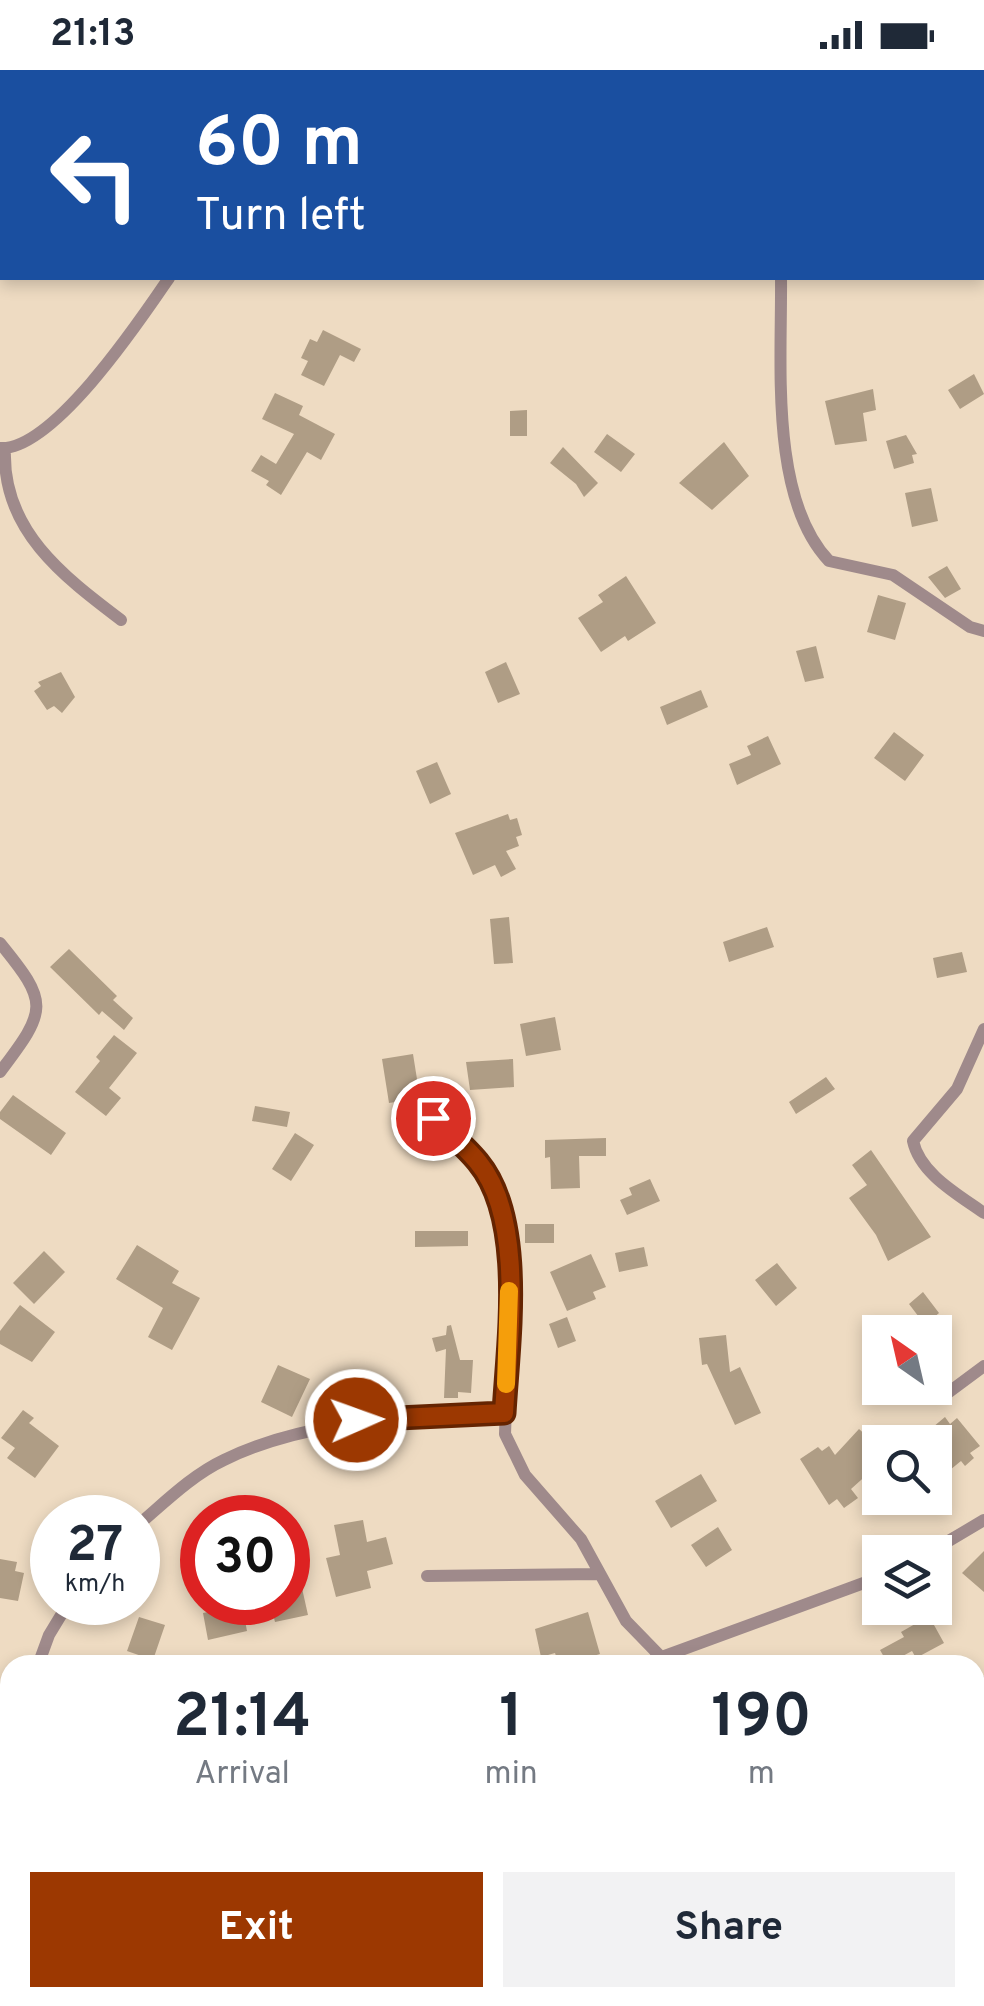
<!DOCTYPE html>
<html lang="en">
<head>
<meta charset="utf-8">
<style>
	:root { --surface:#fff; --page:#f2f2f3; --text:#1f2937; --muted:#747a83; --accent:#9c3801 }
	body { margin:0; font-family:Overpass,sans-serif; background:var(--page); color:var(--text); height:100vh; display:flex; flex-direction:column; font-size:38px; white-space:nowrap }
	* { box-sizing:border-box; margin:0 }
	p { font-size:32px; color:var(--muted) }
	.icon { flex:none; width:55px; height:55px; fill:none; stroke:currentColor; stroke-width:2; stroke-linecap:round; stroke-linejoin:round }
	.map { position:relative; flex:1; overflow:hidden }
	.drawer { position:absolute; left:0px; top:1585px; width:985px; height:352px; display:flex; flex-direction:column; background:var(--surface); border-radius:30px 30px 0 0; box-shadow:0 5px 15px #0003 }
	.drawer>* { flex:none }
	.top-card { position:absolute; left:0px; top:0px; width:985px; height:210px; box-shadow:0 5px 15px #0003; background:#1a4fa0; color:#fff; overflow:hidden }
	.needle { width:65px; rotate:326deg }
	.buttons { position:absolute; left:862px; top:1245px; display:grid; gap:20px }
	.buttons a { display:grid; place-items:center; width:90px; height:90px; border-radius:0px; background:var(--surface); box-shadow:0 5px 15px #0003; font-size:50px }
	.speed { position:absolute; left:30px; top:1425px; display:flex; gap:20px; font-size:50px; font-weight:700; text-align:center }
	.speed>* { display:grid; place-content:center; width:130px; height:130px; border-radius:50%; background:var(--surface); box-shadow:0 5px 15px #0003; line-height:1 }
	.speed small { font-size:25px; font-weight:400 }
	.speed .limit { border:15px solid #d22; background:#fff; color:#111 }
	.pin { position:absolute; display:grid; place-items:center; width:85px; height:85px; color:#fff; margin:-42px; border:5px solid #fff; border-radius:50%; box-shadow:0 2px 10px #0007 }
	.me { position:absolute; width:110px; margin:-55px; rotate:88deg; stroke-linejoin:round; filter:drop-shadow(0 0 8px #0008) }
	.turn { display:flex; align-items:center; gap:35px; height:210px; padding:0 30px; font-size:45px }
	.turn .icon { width:130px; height:130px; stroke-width:2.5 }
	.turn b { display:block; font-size:70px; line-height:85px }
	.eta { display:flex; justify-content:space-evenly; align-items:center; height:170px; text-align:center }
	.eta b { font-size:60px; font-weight:700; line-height:70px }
	.action { display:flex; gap:20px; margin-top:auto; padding:20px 30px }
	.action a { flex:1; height:115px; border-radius:0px; background:var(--accent); color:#fff; font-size:40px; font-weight:700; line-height:115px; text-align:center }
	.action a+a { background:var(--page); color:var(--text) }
	.status { display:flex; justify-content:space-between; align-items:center; height:70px; padding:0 50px; background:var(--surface); direction:ltr }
	.status svg { height:28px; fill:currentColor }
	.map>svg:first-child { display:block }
</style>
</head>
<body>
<div class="status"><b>21:13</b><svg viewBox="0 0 49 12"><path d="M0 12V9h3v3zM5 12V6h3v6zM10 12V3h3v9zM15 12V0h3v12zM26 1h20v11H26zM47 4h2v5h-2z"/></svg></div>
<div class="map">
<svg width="984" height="1936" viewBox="0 0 984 1936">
	<rect width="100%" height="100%" fill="#eedbc2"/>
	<path fill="#af9d85" d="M323 260 361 279 354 292 340 285 324 316 301 305 308 291 301 288 310 269 317 272Z
		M974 304 984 324 960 339 948 320Z
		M873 319 876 340 863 343 867 371 835 375 825 331Z
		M275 323 303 336 299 345 335 364 321 390 307 382 281 425 266 415 269 411 251 401 261 385 276 394 294 364 262 349Z
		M527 340V366H510V341Z
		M607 364 635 384 621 402 594 382Z
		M906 365 917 384 912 385 914 393 894 399 886 371Z
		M724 372 749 406 712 440 679 413Z
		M563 377 598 413 584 427 576 414 550 393Z
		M931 418 938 451 912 457 905 423Z
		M947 496 961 519 945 528 928 507Z
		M626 506 656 553 628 571 625 566 601 582 578 548 603 532 598 525Z
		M878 525 906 533 895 570 867 562Z
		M816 576 824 608 805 612 796 581Z
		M506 592 520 624 498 633 485 602Z
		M61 602 75 627 62 643 54 636 47 640 34 621 41 616 38 612Z
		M701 620 708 637 667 655 660 637Z
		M894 662 924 685 905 711 874 688Z
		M768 666 781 694 737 715 729 694 751 685 747 676Z
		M437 692 451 724 430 734 416 701Z
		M508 744 510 750 517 748 522 765 516 767 519 776 506 781 516 799 501 807 495 795 473 805 455 763Z
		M509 847 513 893 494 894 490 849Z
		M767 857 774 877 729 892 723 872Z
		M69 879 117 926 113 930 133 948 124 960 102 941 99 945 50 897Z
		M962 882 967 902 937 908 933 888Z
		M555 947 561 980 526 986 520 954Z
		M114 965 137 983 109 1018 121 1028 106 1046 75 1022 100 991 96 987Z
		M413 984 420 1028 389 1033 382 989Z
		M513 989 514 1017 470 1020 466 992Z
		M826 1007 835 1019 796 1044 789 1032Z
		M13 1025 66 1063 51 1085 0 1049V1042Z
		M255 1036 290 1042 287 1057 252 1051Z
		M295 1063 314 1075 291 1111 272 1099Z
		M606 1068V1086H579L580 1118 551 1119 550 1087 545 1088V1070Z
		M871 1080 931 1167 888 1191 876 1165 849 1128 867 1115 852 1095Z
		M650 1109 660 1131 627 1145 620 1130 632 1125 629 1118Z
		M525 1154H554V1173H525Z
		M415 1161H468V1176L415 1177Z
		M137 1175 179 1201 172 1213 200 1228 172 1280 148 1267 163 1238 116 1209Z
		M644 1177 648 1196 619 1202 615 1183Z
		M44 1181 65 1202 34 1234 13 1213Z
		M591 1184 606 1217 593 1222 596 1229 567 1241 550 1202Z
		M777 1193 797 1218 776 1236 755 1210Z
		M923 1222 939 1243 925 1255 909 1234Z
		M20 1235 55 1262 32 1292 0 1274V1261Z
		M567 1247 576 1271 558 1278 549 1254Z
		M451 1255 460 1290H473L471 1323 458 1322V1328H444L446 1279 436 1282 432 1268 446 1265 447 1256Z
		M726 1265 730 1302 740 1297 761 1343 735 1355 707 1294 702 1295 699 1268Z
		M278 1295 310 1309 292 1347 261 1332Z
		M23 1340 34 1348 29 1353 59 1376 35 1408 7 1388 15 1378 1 1368Z
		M945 1347 950 1354 957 1348 980 1376 970 1383 974 1388 965 1396 961 1391 945 1404 936 1394 942 1389 935 1372 928 1371 938 1363 933 1357Z
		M859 1359 880 1378V1393L851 1419 858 1428 844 1438 837 1429 829 1435 800 1389 818 1377 822 1381 829 1376 835 1385Z
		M701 1404 717 1431 671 1458 655 1431Z
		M363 1450 367 1472 386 1467 393 1494 367 1501 371 1518 336 1527 326 1488 340 1485 334 1455Z
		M718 1457 732 1480 706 1497 691 1475Z
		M293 1478 308 1545 275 1552 270 1532H288V1479Z
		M984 1481V1522L962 1503Z
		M0 1489 17 1492 15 1501 24 1503 18 1531 0 1528Z
		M242 1535 247 1561 208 1570 203 1543Z
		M588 1542 600 1584 563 1595H559L555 1583 541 1587 535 1559Z
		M929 1546 944 1573 916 1588 912 1581 888 1594 880 1580 904 1567 901 1562Z
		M139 1547 165 1555 153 1590 127 1581Z"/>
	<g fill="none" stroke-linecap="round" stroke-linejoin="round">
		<path stroke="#9f8a8b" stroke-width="12" d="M31 0 32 2
			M316 2 318 0
			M920 2 923 0
			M781 208C782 291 769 428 829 491L893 505 970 557 984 561
			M0 378C53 381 141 249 169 208
			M5 380C2 460 63 506 121 550
			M0 873C49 933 48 939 0 1002
			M984 959 957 1019 913 1071C920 1104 959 1125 984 1143
			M433 1048 479 1093 495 1123 506 1162 510 1231 505 1364 525 1405 581 1469 626 1551 661 1587
			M945 1325 984 1296
			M138 1455C164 1433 192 1405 224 1390 312 1347 410 1349 505 1343
			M930 1482 984 1450
			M427 1506 600 1504
			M38 1595 49 1565 69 1532
			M640 1595 880 1507
			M0 1733 10 1691
			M975 1797 984 1811
			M0 1864 10 1860
			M975 1925 984 1921
			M702 1928 707 1936
			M846 1928 853 1936
			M951 1936 971 1928"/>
		<path stroke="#9f8a8b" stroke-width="15" d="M975 1629 984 1614
			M722 1936 731 1928"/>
	</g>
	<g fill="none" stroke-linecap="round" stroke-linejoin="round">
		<g stroke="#652401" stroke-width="25">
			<path id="route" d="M356 1350 504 1343C508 1272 526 1150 478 1092 465 1076 448 1062 433 1048"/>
		</g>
		<use href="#route" stroke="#9c3801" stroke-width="18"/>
		<path stroke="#f59e0b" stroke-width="18" d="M506 1314 509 1221"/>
	</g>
</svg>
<div class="buttons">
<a><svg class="needle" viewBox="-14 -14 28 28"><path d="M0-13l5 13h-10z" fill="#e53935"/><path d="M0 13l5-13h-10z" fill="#747a83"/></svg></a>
<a><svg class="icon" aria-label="search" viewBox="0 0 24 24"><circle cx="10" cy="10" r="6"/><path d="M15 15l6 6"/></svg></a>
<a><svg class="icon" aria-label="layers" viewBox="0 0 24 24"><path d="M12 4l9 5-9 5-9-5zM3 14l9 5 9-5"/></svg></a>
</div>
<div class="speed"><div>27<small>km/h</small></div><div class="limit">30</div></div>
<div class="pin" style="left:433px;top:1048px;background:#d93025"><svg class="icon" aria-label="arrive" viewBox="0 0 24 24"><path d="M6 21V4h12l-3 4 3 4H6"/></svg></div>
<svg class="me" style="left:356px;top:1350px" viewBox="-20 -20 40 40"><circle r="17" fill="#9c3801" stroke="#fff" stroke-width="3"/><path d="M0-11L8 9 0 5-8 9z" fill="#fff"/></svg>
<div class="top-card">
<div class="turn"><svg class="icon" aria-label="left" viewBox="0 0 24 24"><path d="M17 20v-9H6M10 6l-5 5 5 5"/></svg><div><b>60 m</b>Turn left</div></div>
</div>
<section class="drawer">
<div class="eta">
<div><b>21:14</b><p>Arrival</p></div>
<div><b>1</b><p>min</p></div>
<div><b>190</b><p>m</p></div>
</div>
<div class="action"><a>Exit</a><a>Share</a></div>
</section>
</div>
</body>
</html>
